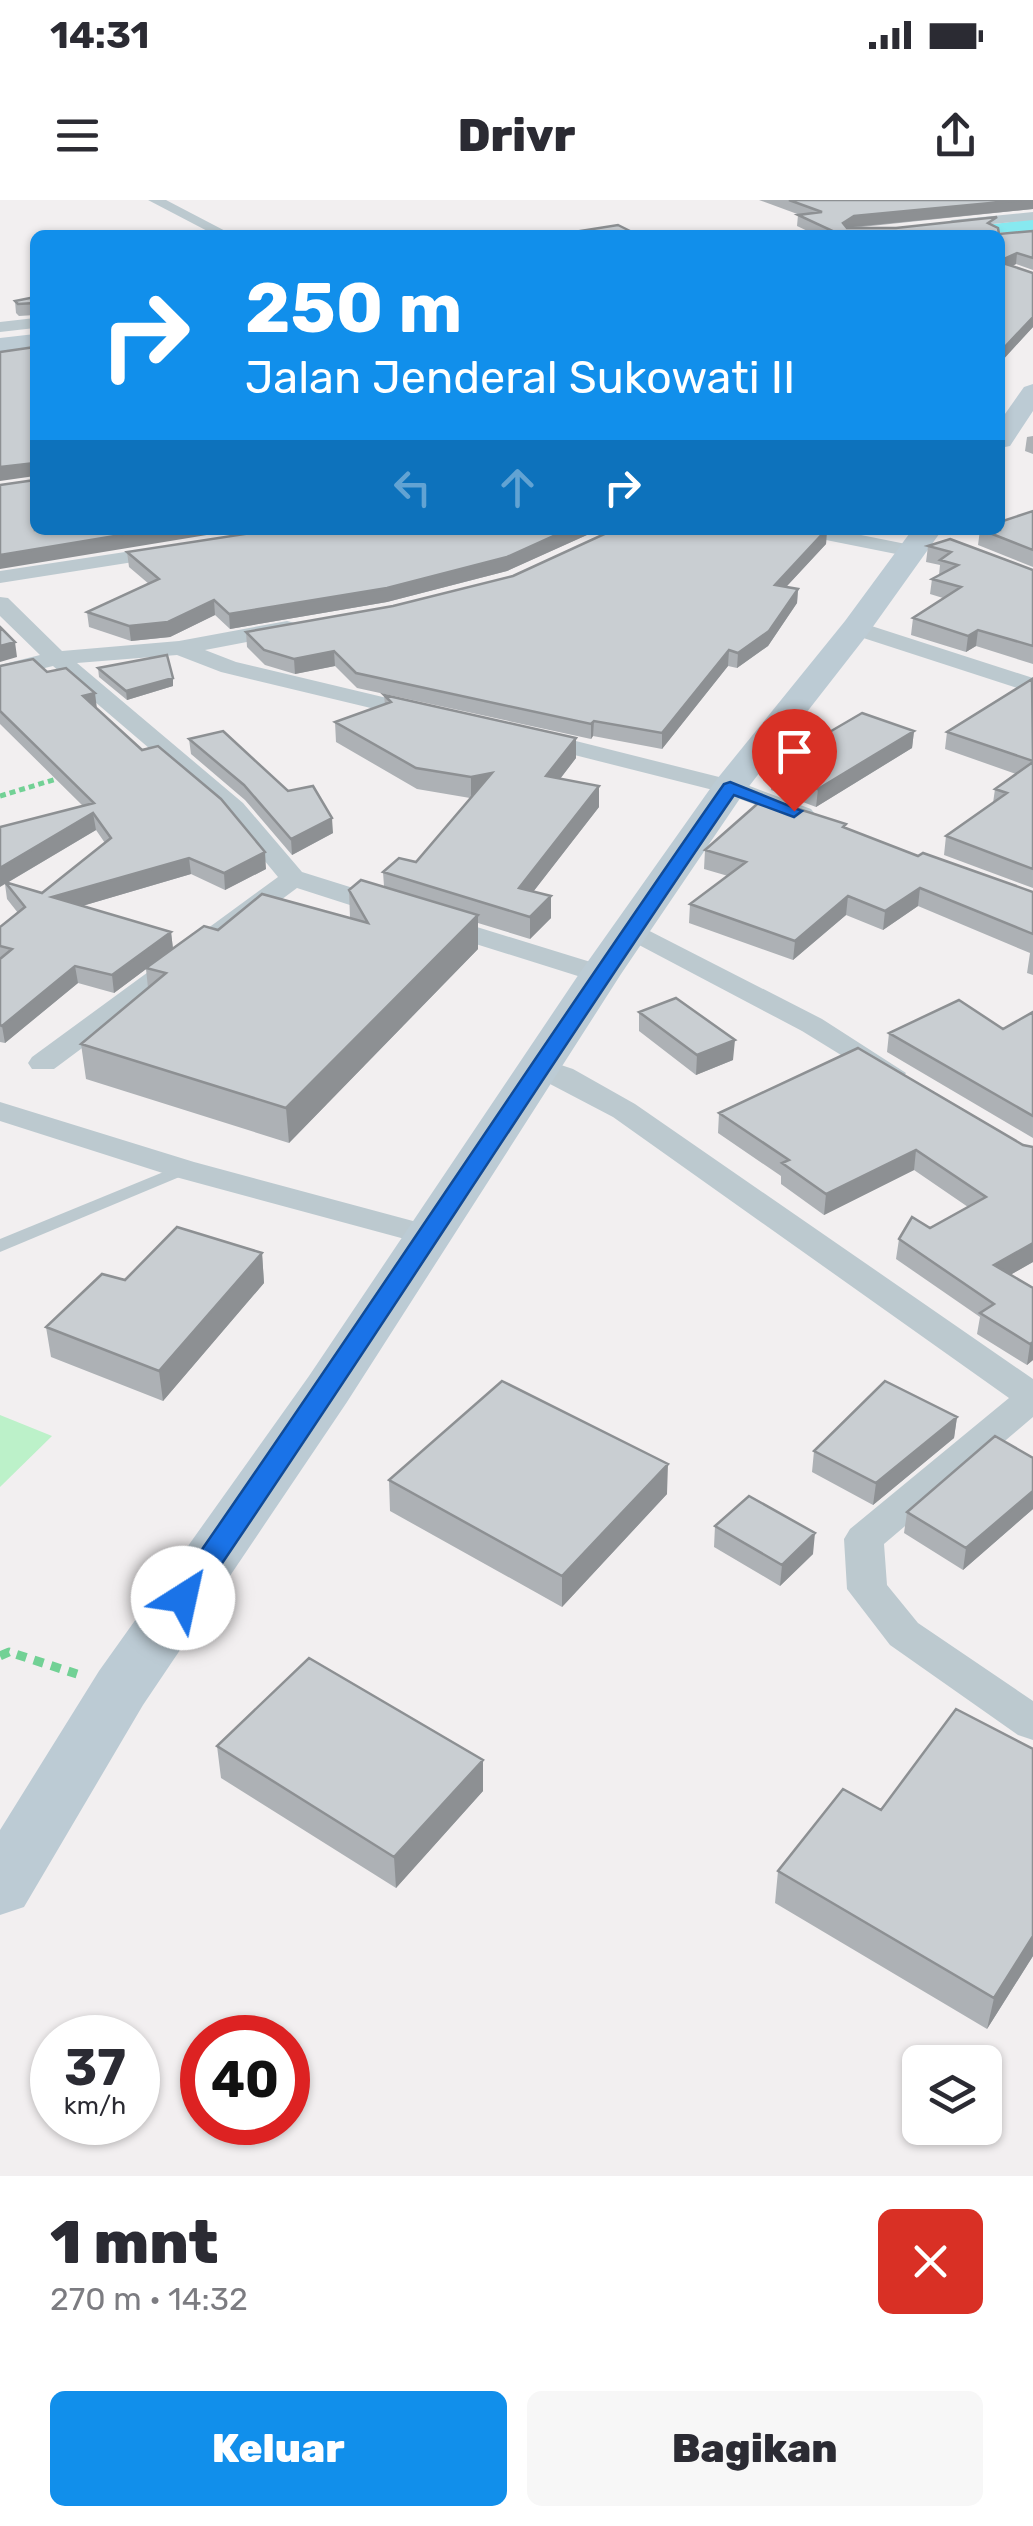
<!DOCTYPE html>
<html lang="id">
<head>
<meta charset="utf-8">
<style>
	:root { --surface:#fff; --page:#f7f7f7; --text:#2b2b33; --muted:#7c7c81; --accent:#118feb }
	body { margin:0; font-family:Rubik,sans-serif; background:var(--page); color:var(--text); height:100vh; display:flex; flex-direction:column; font-size:38px; white-space:nowrap }
	* { box-sizing:border-box; margin:0 }
	p { font-size:32px; color:var(--muted) }
	.icon { flex:none; width:55px; height:55px; fill:none; stroke:currentColor; stroke-width:2; stroke-linecap:round; stroke-linejoin:round }
	.map { position:relative; height:1976px; overflow:hidden }
	.side { display:flex; flex-direction:column; background:var(--surface); flex:1 }
	.side>* { flex:none }
	.hud { position:absolute; left:30px; top:30px; width:975px; height:305px; border-radius:15px; box-shadow:0 2px 8px #0004; background:#118feb; color:#fff; overflow:hidden }
	.fabs { position:absolute; left:902px; top:1845px; display:grid; gap:20px }
	.fabs a { display:grid; place-items:center; width:100px; height:100px; border-radius:15px; background:var(--surface); box-shadow:0 2px 8px #0004; font-size:50px }
	.speed { position:absolute; left:30px; top:1815px; display:flex; gap:20px; font-size:50px; font-weight:700; text-align:center }
	.speed>* { display:grid; place-content:center; width:130px; height:130px; border-radius:50%; background:var(--surface); box-shadow:0 2px 8px #0004; line-height:1 }
	.speed small { font-size:25px; font-weight:400 }
	.speed .limit { border:15px solid #d22; background:#fff; color:#111 }
	.pin { position:absolute; display:grid; place-items:center; width:85px; height:85px; color:#fff; margin:-102px -42px; border-radius:50% 50% 50% 0; rotate:-45deg; box-shadow:0 0 10px #0007 }
	.pin .icon { rotate:45deg }
	.me { position:absolute; width:110px; margin:-55px; rotate:35deg; stroke-linejoin:round; filter:drop-shadow(0 0 8px #0008) }
	.turn { display:flex; align-items:center; gap:35px; height:210px; padding:0 50px; font-size:45px }
	.turn .icon { width:130px; height:130px; stroke-width:2.5 }
	.turn b { display:block; font-size:70px; line-height:85px }
	.lanes { display:flex; align-items:center; height:95px; padding:0 50px; background:#0003; justify-content:center; gap:50px; direction:ltr }
	.lanes .off { opacity:.35 }
	.round { display:grid; place-items:center; flex:none; width:105px; height:105px; border-radius:15px; background:var(--page) }
	.headline { display:flex; align-items:center; justify-content:space-between; height:170px; padding:0 50px }
	h1 { font-size:60px; font-weight:800; line-height:75px }
	.action { display:flex; gap:20px; margin-top:auto; padding:20px 50px }
	.action a { flex:1; height:115px; border-radius:15px; background:var(--accent); color:#fff; font-size:40px; font-weight:800; line-height:115px; text-align:center }
	.action a+a { background:var(--page); color:var(--text) }
	.status { display:flex; justify-content:space-between; align-items:center; height:70px; padding:0 50px; background:var(--surface); direction:ltr }
	.status svg { height:28px; fill:currentColor }
	header { display:flex; justify-content:space-between; align-items:center; height:130px; padding:0 50px; background:var(--surface); font-size:45px; font-weight:800 }
	.map>svg:first-child { display:block }
</style>
</head>
<body>
<div class="status"><b>14:31</b><svg viewBox="0 0 49 12"><path d="M0 12V9h3v3zM5 12V6h3v6zM10 12V3h3v9zM15 12V0h3v12zM26 1h20v11H26zM47 4h2v5h-2z"/></svg></div>
<header><svg class="icon" aria-label="menu" viewBox="0 0 24 24"><path d="M4 6h16M4 12h16M4 18h16"/></svg>Drivr<svg class="icon" aria-label="share" viewBox="0 0 24 24"><path d="M12 15V3M7 8l5-5 5 5M5 13v7h14v-7"/></svg></header>
<div class="map">
<svg width="1033" height="1976" viewBox="0 0 1033 1976">
	<rect width="100%" height="100%" fill="#f2eff0"/>
	<path fill="#bcf1c9" d="M0 1215 52 1236 0 1287Z"/>
	<g fill="none" stroke-linecap="round" stroke-linejoin="round">
		<path fill="#87e9f0" fill-rule="evenodd" d="M1033 19V31L944 35 954 29Z"/>
		<path stroke="#72d195" stroke-width="5" stroke-dasharray="6 4" stroke-linecap="butt" d="M0 596 63 577"/>
		<path stroke="#72d195" stroke-width="9" stroke-dasharray="10 8" stroke-linecap="butt" d="M0 1456 9 1452 77 1474"/>
		<path fill="#bcc9cf" fill-rule="evenodd" d="M183 964 192 969 189 973 0 1052V1039Z"/>
		<path fill="#bcc9cf" fill-rule="evenodd" d="M148 0H166L233 35H215Z
			M1033 12V20L952 28 945 24 952 20Z
			M35 118V128L0 132V122Z
			M796 330H836L911 345 921 351 911 357 806 336Z
			M171 345 178 347 181 351 178 355 0 383V371Z
			M0 397 8 398 62 451 179 441 287 421 295 423 298 428 295 433 205 450 236 462 433 509 437 514 433 519 425 521 221 472 177 455 77 463 243 603 302 672 401 703 405 709 401 715H381L297 688 54 869H32L28 863 32 857 278 677 225 613 53 466 0 479V465L40 455 0 416Z
			M856 421 1033 478V493L848 433 845 428 848 423Z
			M532 530 739 582 811 609 815 614 802 622 721 592 523 542 520 537 523 532Z
			M438 715 610 768 614 774 610 780 600 783 428 729 424 723 428 717Z
			M632 722 822 819 906 873 902 879H880L802 831 622 736 618 730 622 724Z
			M540 858 573 869 635 904 1033 1179V1217L884 1344 887 1385 918 1423 1033 1501V1540L1018 1535 890 1445 847 1389 844 1339 850 1329 1009 1198 613 917 529 873 525 867 529 861Z
			M0 902 194 962 439 1028 444 1035 439 1042 427 1045 172 976 0 921Z"/>
		<path fill="#bccbd4" fill-rule="evenodd" d="M35 134V148L0 152V138Z
			M1033 184V211L1010 246 1000 248V221L1024 187Z
			M912 330H942L867 435 743 594 621 774 347 1202 143 1505 24 1707 0 1715V1630L99 1471 309 1176 579 774 717 579 845 421Z"/>
	</g>
	<path fill="#adb1b5" fill-rule="evenodd" d="M759 0H1033V9L852 28 996 27 999 34 1033 31V70L1016 64 1012 66 1033 127 1000 163V35H816L797 26 798 15H800Z
		M35 97V115L19 116 16 113 15 101Z
		M1033 236V254L1025 251 1027 237Z
		M1033 311V367L978 345 980 330H1000Z
		M271 330H598L507 371 387 402 230 429 215 415 170 437 131 441 89 427 87 412 149 384 129 367 127 352Z
		M827 330 826 344 786 387 798 389 797 403 768 446 737 468 728 466 662 549 593 536 591 539 357 488 335 466 295 474 265 465 247 447 246 432 393 406 513 376Z
		M928 346 1033 370V464L976 446 966 452 911 435 913 418 943 398 930 394 932 379 939 375 940 365 926 362Z
		M0 466 47 472 97 509 266 669 225 690 191 674 82 706 171 732 173 749 218 730 350 718 349 690 384 686 383 672 416 662 470 598 417 589 336 542 335 522 385 505 384 495 576 538V558L560 579 599 586V607L533 692 551 696V718L530 739 478 723V749L289 943 86 879 81 844 148 788 146 769 114 793 78 783 5 843 0 842V727L18 713 7 699 5 684 83 606 0 524ZM96 630 105 643 42 693 7 683Z
		M98 468 173 486 127 500 99 477Z
		M1033 479V688L944 655 946 636 993 603 995 589 1016 574 945 549 947 532Z
		M914 531 912 548 816 607 771 590 772 572 797 558V551Z
		M189 539 288 591 333 633 292 655 245 600 191 554Z
		M846 628 918 656 1033 692V775L1027 773 1030 753 918 706 883 730 846 715 793 760 689 723 690 704 728 676 704 669 705 650Z
		M639 812 733 860 696 875 639 831Z
		M1033 812V938L887 852 889 833 1003 829Z
		M719 913 1033 947V1062L1010 1075 1033 1088V1160L1027 1165 977 1134 980 1117 896 1059 899 1039 930 1028 968 1007 914 970 824 1015 781 984V976L718 933Z
		M262 1053 264 1083 163 1201 51 1157 46 1127 125 1080Z
		M957 1217 954 1238 873 1305 812 1272 814 1251Z
		M1033 1258V1309L963 1370 904 1333 907 1312Z
		M389 1280 667 1294 562 1407 390 1311Z
		M715 1326 813 1354 780 1386 714 1347Z
		M217 1546 483 1560V1591L396 1688 221 1578Z
		M881 1610 1033 1756 987 1829 775 1703 778 1671Z"/>
	<path fill="#8d9093" d="M1022 0H1033V9L853 27 842 34 843 23 854 16Z
		M1017 53 1016 64 1005 70 1006 58Z
		M1033 117V127L1000 163V152Z
		M35 263V276L0 281V267Z
		M151 330H237L0 369V355Z
		M567 330H598L507 371 387 402 230 429 229 414Z
		M827 330 826 344 774 400 775 385Z
		M798 389 797 403 768 446 737 468 738 453Z
		M214 400 215 415 170 437 131 441 129 426Z
		M978 430 976 446 966 452 968 436Z
		M15 442 17 457 0 462V446Z
		M729 450 728 466 662 549V533Z
		M334 451 335 466 295 474 294 459Z
		M173 478V486L127 500 126 491Z
		M95 493 97 509 83 496Z
		M594 521 593 536 591 539V524Z
		M914 531 912 548 816 607 818 589Z
		M576 538V558L546 597V576Z
		M492 573 471 598V577Z
		M599 586V607L519 710V688Z
		M93 613 96 630 0 687V668Z
		M332 618 333 633 292 655 291 639Z
		M265 652 266 669 225 690 224 673Z
		M189 658 191 674 55 714 52 697Z
		M920 688 918 706 883 730 885 711Z
		M551 696V718L530 739V717Z
		M848 696 846 715 793 760 795 741Z
		M478 715V749L289 943 286 908Z
		M171 732 173 749 114 793 112 775Z
		M75 766 78 783 5 843 2 826Z
		M735 840 733 860 696 875 697 855Z
		M916 950 914 970 824 1015 826 994Z
		M1033 1043V1062L991 1086 994 1065Z
		M262 1053 264 1083 163 1201 159 1171Z
		M1033 1142V1160L1027 1165 1030 1144Z
		M957 1217 954 1238 873 1305 876 1283Z
		M668 1264 667 1294 562 1407V1376Z
		M1033 1291V1309L963 1370 966 1348Z
		M815 1333 813 1354 780 1386 782 1365Z
		M483 1560V1591L396 1688 394 1657Z
		M1033 1736V1756L987 1829 994 1798Z"/>
	<path fill="#c9ced2" stroke="#8d9093" stroke-width="2.5" d="M789 0H1022L854 16 843 23 847 28H896L997 17 988 23 998 28 999 34 1033 31V58L1017 53 1006 58V64L1033 73V117L1000 152V35H841L798 15 822 12Z
		M618 25 638 35H555Z
		M35 97V103L18 104 15 101Z
		M35 147V263L0 267V152Z
		M35 280V330H151L0 355V285Z
		M1033 311V350L982 330H1000V322Z
		M271 330H567L507 357 387 388 229 414 214 400 168 422 129 426 87 412 159 379 127 352Z
		M613 330H826L775 385 798 389 769 431 738 453 729 450 662 533 594 521 591 524 356 473 334 451 294 459 264 450 246 432 393 406 513 376Z
		M950 339 1033 370V446L978 430 968 436 913 418 961 387 932 379 958 365 940 360 951 352 928 346Z
		M0 427 15 442 0 446Z
		M167 455 173 478 126 491 98 468Z
		M33 459 47 472 66 468 95 493 83 496 142 550 158 546 221 599 265 652 224 673 189 658 52 697 171 732 112 775 75 766 2 826 0 825V759L12 749 0 746V727L25 707 5 682 42 693 111 638 93 613 0 668V627L94 603 0 511V466Z
		M1032 479 1033 561 947 532Z
		M384 495 576 538 546 576 599 586 519 688 551 696 530 717 383 672 399 658 416 662 492 573 471 577 416 568 335 522 391 502Z
		M862 513 914 531 818 589 772 572 804 554 797 551Z
		M223 531 288 591 313 586 332 618 291 639 244 585 189 539Z
		M1033 562V669L946 636 1007 593 995 589Z
		M764 598 846 624 843 627 918 656 923 653 1033 692V734L920 688 885 711 848 696 795 741 690 704 746 662 705 650Z
		M361 680 478 715 286 908 81 844 166 773 146 768 204 726 218 730 262 694 368 723 349 690Z
		M676 798 735 840 697 855 639 812Z
		M959 800 1003 829 1033 812V916L889 833Z
		M858 848 1023 945 1033 947V1043L994 1065 1033 1088V1142L1030 1144 980 1113 994 1104 899 1039 912 1017 930 1028 986 997 916 950 826 994 782 963 789 960 719 913Z
		M177 1027 262 1053 159 1171 46 1127 102 1074 125 1080Z
		M502 1181 668 1264 562 1376 389 1280Z
		M885 1181 957 1217 876 1283 814 1251Z
		M995 1236 1033 1258V1291L966 1348 907 1312Z
		M749 1296 815 1333 782 1365 715 1326Z
		M309 1458 483 1560 394 1657 217 1546Z
		M956 1509 1033 1549V1736L994 1798 778 1671 843 1589 881 1610Z"/>
	<path fill="#1a73e8" stroke="#114b97" stroke-width="2.5" d="M730 582 802 611 794 617 734 595C550 863 377 1137 193 1406L183 1409 173 1406 169 1398 173 1391C360 1124 537 851 724 584Z"/>
</svg>
<div class="fabs">
<a><svg class="icon" aria-label="layers" viewBox="0 0 24 24"><path d="M12 4l9 5-9 5-9-5zM3 14l9 5 9-5"/></svg></a>
</div>
<div class="speed"><div>37<small>km/h</small></div><div class="limit">40</div></div>
<div class="pin" style="left:794px;top:611px;background:#d93025"><svg class="icon" aria-label="arrive" viewBox="0 0 24 24"><path d="M6 21V4h12l-3 4 3 4H6"/></svg></div>
<svg class="me" style="left:183px;top:1398px" viewBox="-20 -20 40 40"><circle r="19" fill="#fff"/><path d="M0-13L10 11 0 6-10 11z" fill="#1a73e8"/></svg>
<div class="hud">
<div class="turn"><svg class="icon" aria-label="right" viewBox="0 0 24 24"><path d="M7 20v-9h11M14 6l5 5-5 5"/></svg><div><b>250 m</b>Jalan Jenderal Sukowati II</div></div>
<div class="lanes"><svg class="icon off" aria-label="left" viewBox="0 0 24 24"><path d="M17 20v-9H6M10 6l-5 5 5 5"/></svg><svg class="icon off" aria-label="ahead" viewBox="0 0 24 24"><path d="M12 20V5M6 11l6-6 6 6"/></svg><svg class="icon" aria-label="right" viewBox="0 0 24 24"><path d="M7 20v-9h11M14 6l5 5-5 5"/></svg></div>
</div>
</div>
<section class="side">
<div class="headline"><div><h1>1 mnt</h1><p>270 m · 14:32</p></div><a class="round" style="background:#d93025;color:#fff"><svg class="icon" aria-label="close" viewBox="0 0 24 24"><path d="M6 6l12 12M18 6L6 18"/></svg></a></div>
<div class="action"><a>Keluar</a><a>Bagikan</a></div>
</section>
</body>
</html>
